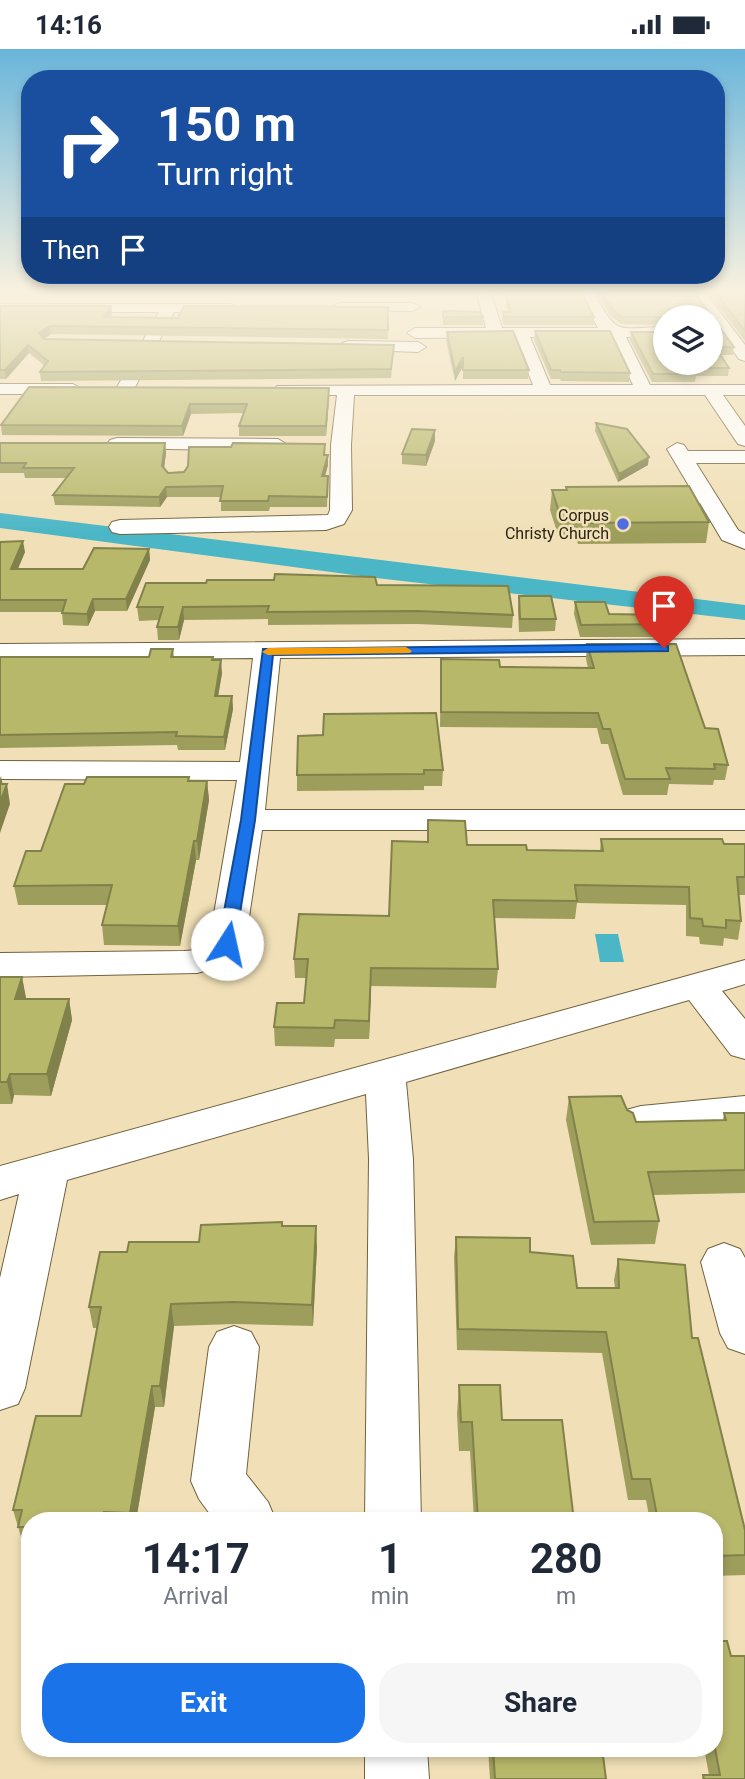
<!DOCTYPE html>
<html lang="en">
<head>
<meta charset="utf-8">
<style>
	:root { --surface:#fff; --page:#f6f6f7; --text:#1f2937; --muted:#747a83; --accent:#1a73e8 }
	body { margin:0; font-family:Roboto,sans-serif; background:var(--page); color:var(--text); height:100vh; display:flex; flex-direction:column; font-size:26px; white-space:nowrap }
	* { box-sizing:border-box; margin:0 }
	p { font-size:23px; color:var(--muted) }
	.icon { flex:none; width:38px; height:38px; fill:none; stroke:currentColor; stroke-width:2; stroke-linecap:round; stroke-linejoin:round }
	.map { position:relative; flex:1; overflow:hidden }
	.sheet { position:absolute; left:21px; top:1463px; width:702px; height:245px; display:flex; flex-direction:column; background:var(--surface); border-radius:28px; box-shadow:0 4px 10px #0003 }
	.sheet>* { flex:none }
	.guide { position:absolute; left:21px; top:21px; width:704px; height:214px; border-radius:28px; box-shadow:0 4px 10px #0003; background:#1a4fa0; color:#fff; overflow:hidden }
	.tools { position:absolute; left:653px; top:256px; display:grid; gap:14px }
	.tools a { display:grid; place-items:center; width:70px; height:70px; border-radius:50%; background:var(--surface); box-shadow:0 4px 10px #0003; font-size:35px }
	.pin { position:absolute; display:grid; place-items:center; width:60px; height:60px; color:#fff; margin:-72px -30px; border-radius:50% 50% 50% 0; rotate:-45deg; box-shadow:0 0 7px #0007 }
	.pin .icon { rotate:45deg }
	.me { position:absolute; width:77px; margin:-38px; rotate:10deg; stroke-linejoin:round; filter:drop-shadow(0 0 5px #0008) }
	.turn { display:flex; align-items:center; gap:24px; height:147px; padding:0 21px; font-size:32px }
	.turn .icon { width:91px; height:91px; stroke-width:2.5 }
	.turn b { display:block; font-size:49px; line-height:60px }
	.then { display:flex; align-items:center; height:66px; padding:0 21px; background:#0003; gap:14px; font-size:26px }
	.eta { display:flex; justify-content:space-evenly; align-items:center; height:119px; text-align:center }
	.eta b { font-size:42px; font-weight:700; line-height:49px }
	.button { display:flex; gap:14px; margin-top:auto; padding:14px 21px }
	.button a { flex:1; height:80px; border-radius:28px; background:var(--accent); color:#fff; font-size:28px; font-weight:700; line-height:80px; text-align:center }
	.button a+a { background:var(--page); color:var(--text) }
	.status { display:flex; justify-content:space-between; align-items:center; height:49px; padding:0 35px; background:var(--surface); direction:ltr }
	.status svg { height:19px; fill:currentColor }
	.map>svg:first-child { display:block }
</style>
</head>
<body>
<div class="status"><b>14:16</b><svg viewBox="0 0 49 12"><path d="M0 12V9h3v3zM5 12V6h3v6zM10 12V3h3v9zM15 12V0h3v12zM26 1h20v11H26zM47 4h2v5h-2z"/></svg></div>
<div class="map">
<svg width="745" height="1730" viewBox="0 0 745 1730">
	<rect width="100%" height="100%" fill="#f1e0b7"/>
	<path fill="#4bb6c6" d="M0 464 745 556V571L376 529 0 479Z
		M595 885H618L624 913H600Z"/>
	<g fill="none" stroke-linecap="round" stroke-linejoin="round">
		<g stroke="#71623d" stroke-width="2">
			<path id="minor" d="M476 242H490L502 279H598L579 242H593C618 288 615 279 665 278V288H626L650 336H745V346H723L745 377V397L738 395 705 346H354L351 396 352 461 344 475 326 481 120 485 112 483 109 478 112 473 120 471 328 466 330 461 331 396 337 346H283L277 345 274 341 277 337 533 336 514 288 415 289 407 284 415 279H486ZM530 288H611L633 336H550Z
				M690 242H704L745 296V312L739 310Z
				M339 254H413L420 258 413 262 334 261 332 258Z
				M0 255H231L238 259 231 263H174L134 340 125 345 116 340 159 263H0Z
				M348 292 418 293 426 298 418 303 342 300 340 297 342 294Z
				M0 335H73L82 340 73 345H0Z
				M117 389 278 390 288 396 278 402 110 399 107 395 110 391Z
				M677 394 684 396 688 402H745V414H696L738 481 745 485V500L722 491 700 454H648L641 452 637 448 641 444 692 442 667 400Z
				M745 590V606L280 609 265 761H745V781H262L245 895 236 909 227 916 197 924 0 928V904L184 902 199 901 209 894 237 731 0 730V712L240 713 253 609 0 611V595Z
				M745 911V935L722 942 745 970V1010L731 1006 689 951 406 1033 413 1110 421 1472H365L369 1110 366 1045 67 1131 25 1339 18 1355 0 1361V1229L19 1145 0 1151V1117Z
				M745 1047V1077L641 1087 626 1083 620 1072 626 1061 641 1057Z
				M724 1194 740 1200 745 1209V1305L728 1299 720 1284 701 1213 708 1200Z
				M234 1277 251 1283 259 1298 246 1425 268 1453 276 1472H215L199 1450 191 1432 209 1298 217 1283Z
				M365 1699H427L429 1730H365Z"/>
		</g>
		<use href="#minor" fill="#fff" fill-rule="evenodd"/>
	</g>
	<path fill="#9e9e5c" d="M506 242H581L594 268V276H504L502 271 503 263H508L505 247Z
		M595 242H693L734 298 733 306H720L729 319 728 327H696L695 333H652L630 291 631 283H665L710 268H665V276L621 275 610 266Z
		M707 242H745V292Z
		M0 257 112 265 110 268 178 269 388 258V290L51 285 44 290 394 296 391 329 41 332 40 323 45 317 29 304 6 330H0Z
		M443 263 483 268V276H443Z
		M535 282 630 324 629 333 561 332 560 330H551L534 291Z
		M447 283 529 321 528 330H463V317L455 332 446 291Z
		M29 338 329 349 326 387H239V377L244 364 191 365 183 387 2 386 1 376Z
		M596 374 648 416 618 433 595 382Z
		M435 392 426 417 402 415V405Z
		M0 394H165L166 404 164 419 168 424 328 406V416L325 427H328L327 458H270L269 462H221V448H167L160 458 55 456 53 446 66 429H25L24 424H0Z
		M566 438 709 473 706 494 578 495 576 489H559L550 461 552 441H566Z
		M0 493 25 503 17 520H83L149 500 150 511 127 562H95L88 577 63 576 62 563H0Z
		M377 536 513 566 512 579 417 575 268 576V570L184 571 179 591H158L157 578 159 571 139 572 137 558Z
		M519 547 556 570 555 582 519 583 518 560Z
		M575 553 609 565 669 575 667 588H580L574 565Z
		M587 595 705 679 728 716 725 731H714L713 736 669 735 667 746H623L608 695H601L597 679 440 678 441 610 500 618 588 619 586 610Z
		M173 600 174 608H213V611L222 624 218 647H232L233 660 225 701H178L177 696 0 699V608H149Z
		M443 721 442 737H424V741L297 742V726Z
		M207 732 209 751 199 811H196L180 897 104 896 102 876 107 856H18L14 837 41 802 84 735Z
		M428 771 467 796 527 801 600 802 601 790 745 795V846H739L741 872 738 891 724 889 723 897 700 895 699 888 686 887V856L577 854 575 870 494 869 498 920 496 939 371 937 369 990H335L334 998 275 997 274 978 304 954 306 929H295L294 910 389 867 427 792Z
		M0 928H22L26 950H69L72 971 51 1047 14 1046 12 1055H0Z
		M569 1048 627 1061 636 1073 723 1071 724 1064H745V1144L653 1146 659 1172 655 1195 591 1196 566 1071Z
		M283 1177 317 1198 313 1277 235 1275 174 1277 164 1358H155L136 1472H30V1498H24L13 1461 81 1367 97 1279H93L89 1258 127 1203 199 1193Z
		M456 1188 530 1203 577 1239H615L614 1231 618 1210 692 1289 745 1481V1526L714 1527V1472H650L646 1451H628L602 1304 457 1301 454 1208Z
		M459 1336 502 1371 574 1472H474L470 1402H459L457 1365Z
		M714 1592 745 1730H702L703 1726H709L704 1699H714Z
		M488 1699H602L606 1730H490Z"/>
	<path fill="#81814b" d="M111 257 112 265 105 276 104 268Z
		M50 277 51 285 40 292 39 284Z
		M28 296 29 304 6 330 5 321Z
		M463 308V317L455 332V323Z
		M329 339V349L326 387V377Z
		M190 355 191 365 183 387 182 377Z
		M435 381V392L426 417V406Z
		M165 394 166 404 163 427 162 417Z
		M328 406V416L322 437V427Z
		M649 408 648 416 618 433 619 425Z
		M166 438 167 448 160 458 159 448Z
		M23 492 25 503 13 532 11 520Z
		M149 500 150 511 127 562 126 550Z
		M93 550 95 562 88 577 87 565Z
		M183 558 184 571 179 591 178 578Z
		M221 611 222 624 216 660 215 647Z
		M232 647 233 660 225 701 224 688Z
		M1 727 4 742 7 735 10 755 0 784V730Z
		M207 732 209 751 199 811 197 792Z
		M194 792 196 811 180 897 178 877Z
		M371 919V937L369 990V972Z
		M22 928 26 949 19 971 15 950Z
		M69 950 72 971 51 1047 47 1025Z
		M10 1025 14 1046 12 1055 7 1033Z
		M316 1177 317 1198 313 1277 312 1256Z
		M171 1255 174 1277 164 1358 160 1337Z
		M152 1337 155 1358 136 1472H132L130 1464Z"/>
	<path fill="#b8b86b" stroke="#81814b" stroke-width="2" d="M506 242H581L594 268H504L503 263H510Z
		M600 242H693L734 298H715L729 319H692L696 325H653L631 283H665V313H710V268H621L611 258Z
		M714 242H745V282Z
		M0 257H111L104 268 178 269 184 257 388 258V281L50 277 39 284 44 290 394 296 391 320 40 323 48 312 28 296 5 321H0Z
		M446 262 480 263 483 268H443V263Z
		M513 282 529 321H463V308L455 323 447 283Z
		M535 282H610L630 324 561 323 560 321H551Z
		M29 338 329 339 326 377H239L247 355H190L182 377 1 376Z
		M596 374 627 380 649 408 619 425Z
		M412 380 435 381 426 406 402 405Z
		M0 394H165L162 417 168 424 184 423 188 417 189 398H231L233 394 325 395 324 406H328L322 427H328L327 448 269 447 268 452H220L223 437 166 438 159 448 53 446 74 419H23L26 414H0Z
		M689 437 709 473 580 474 578 469H561L552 441H567L566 438Z
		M23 492 11 520H83L94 499 149 500 126 550H93L87 565 62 564 66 551H0V493Z
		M275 525 375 528 377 536 508 537 513 566 417 562 267 563 269 557 183 558 178 578H157L163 558H137L146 534H206L207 531H274Z
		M519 547H551L556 570H520Z
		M575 553H605L609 565 665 566 669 575 581 576Z
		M587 595H676L705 679 718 680 728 716 714 715 715 720 666 719 670 730H625L610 680H603L598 664 441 663V610L499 611 500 618 594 619Z
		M151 600H173L171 608H213L212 611H221L215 647H232L224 688 176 687 177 683 0 686V608H149Z
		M436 664 443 721H424V725L297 726 298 687 323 686 324 665Z
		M87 728H189L188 732H207L197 792H194L178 877 102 876 112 836 14 837 26 802H41L65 735H84Z
		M0 735H7L0 753Z
		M428 771 465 772 467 796H526L527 801 603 802 601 790H722L724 795H745V828H737L741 872 726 871V879L703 877 702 870 690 869 689 838 575 836 577 852 493 851 498 920 371 919 369 972 335 971 334 979 274 978 277 954H304L308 910H294L299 865 389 867 392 792 428 793Z
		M0 928H22L15 950H69L47 1025H10L7 1033H0Z
		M621 1047 627 1061 633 1064 636 1073 726 1071 724 1064H745V1121L648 1123 659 1172 594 1173 569 1048Z
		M282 1173V1177H316L312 1256 233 1253 171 1255 160 1337H152L130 1464 104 1463 102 1472H30V1478H18L22 1461H13L36 1367H81L101 1258H89L100 1203H127L129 1193H199L201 1176Z
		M456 1188 530 1189V1203L573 1207 577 1239H619L618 1210 685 1216 692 1289H698L745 1481V1506L714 1507V1472H658L650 1430H632L606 1283 458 1280Z
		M459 1336H500L502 1371H562L574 1472H478L472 1373H461Z
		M714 1592H727L731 1607H745V1730H704L703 1726H720L714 1694Z
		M493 1699H602L606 1730H495Z"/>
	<linearGradient id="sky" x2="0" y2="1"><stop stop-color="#69b5da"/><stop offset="0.5" stop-color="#f9f1df"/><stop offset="1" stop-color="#f9f1df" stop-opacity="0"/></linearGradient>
	<rect width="745" height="484" fill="url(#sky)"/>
	<path fill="#1a73e8" stroke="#114b97" stroke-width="2" d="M664 595 668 597V602L273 606 255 771 235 895 227 900 221 898 218 895 241 771 263 600Z"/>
	<path fill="#f59e0b" d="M406 598 412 602 410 604 268 606 262 603 268 599Z"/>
	<circle fill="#4e6de1" stroke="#f1e0b7" stroke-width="2.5" cx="623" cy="475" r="7"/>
	<g text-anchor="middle" stroke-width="5" stroke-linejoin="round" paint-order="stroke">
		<g font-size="16" fill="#2a2415" stroke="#f1e0b7" text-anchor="end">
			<text x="609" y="472">Corpus<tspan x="609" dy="18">Christy Church</tspan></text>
		</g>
	</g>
</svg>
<div class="tools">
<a><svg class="icon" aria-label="layers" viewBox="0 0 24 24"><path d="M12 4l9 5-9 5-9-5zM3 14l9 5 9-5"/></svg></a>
</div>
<div class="pin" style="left:664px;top:599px;background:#d93025"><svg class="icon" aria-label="arrive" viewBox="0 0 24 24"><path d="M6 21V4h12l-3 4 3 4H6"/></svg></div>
<svg class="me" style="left:227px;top:895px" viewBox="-20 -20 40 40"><circle r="19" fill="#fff"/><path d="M0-13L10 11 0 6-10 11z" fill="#1a73e8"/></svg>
<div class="guide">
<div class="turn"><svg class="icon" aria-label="right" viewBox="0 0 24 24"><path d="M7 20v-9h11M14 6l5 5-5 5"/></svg><div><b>150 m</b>Turn right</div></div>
<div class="then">Then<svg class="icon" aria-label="arrive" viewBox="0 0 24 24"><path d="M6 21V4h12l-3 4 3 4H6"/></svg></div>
</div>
<section class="sheet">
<div class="eta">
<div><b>14:17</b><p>Arrival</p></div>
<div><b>1</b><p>min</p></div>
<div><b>280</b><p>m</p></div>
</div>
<div class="button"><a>Exit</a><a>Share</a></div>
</section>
</div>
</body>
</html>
